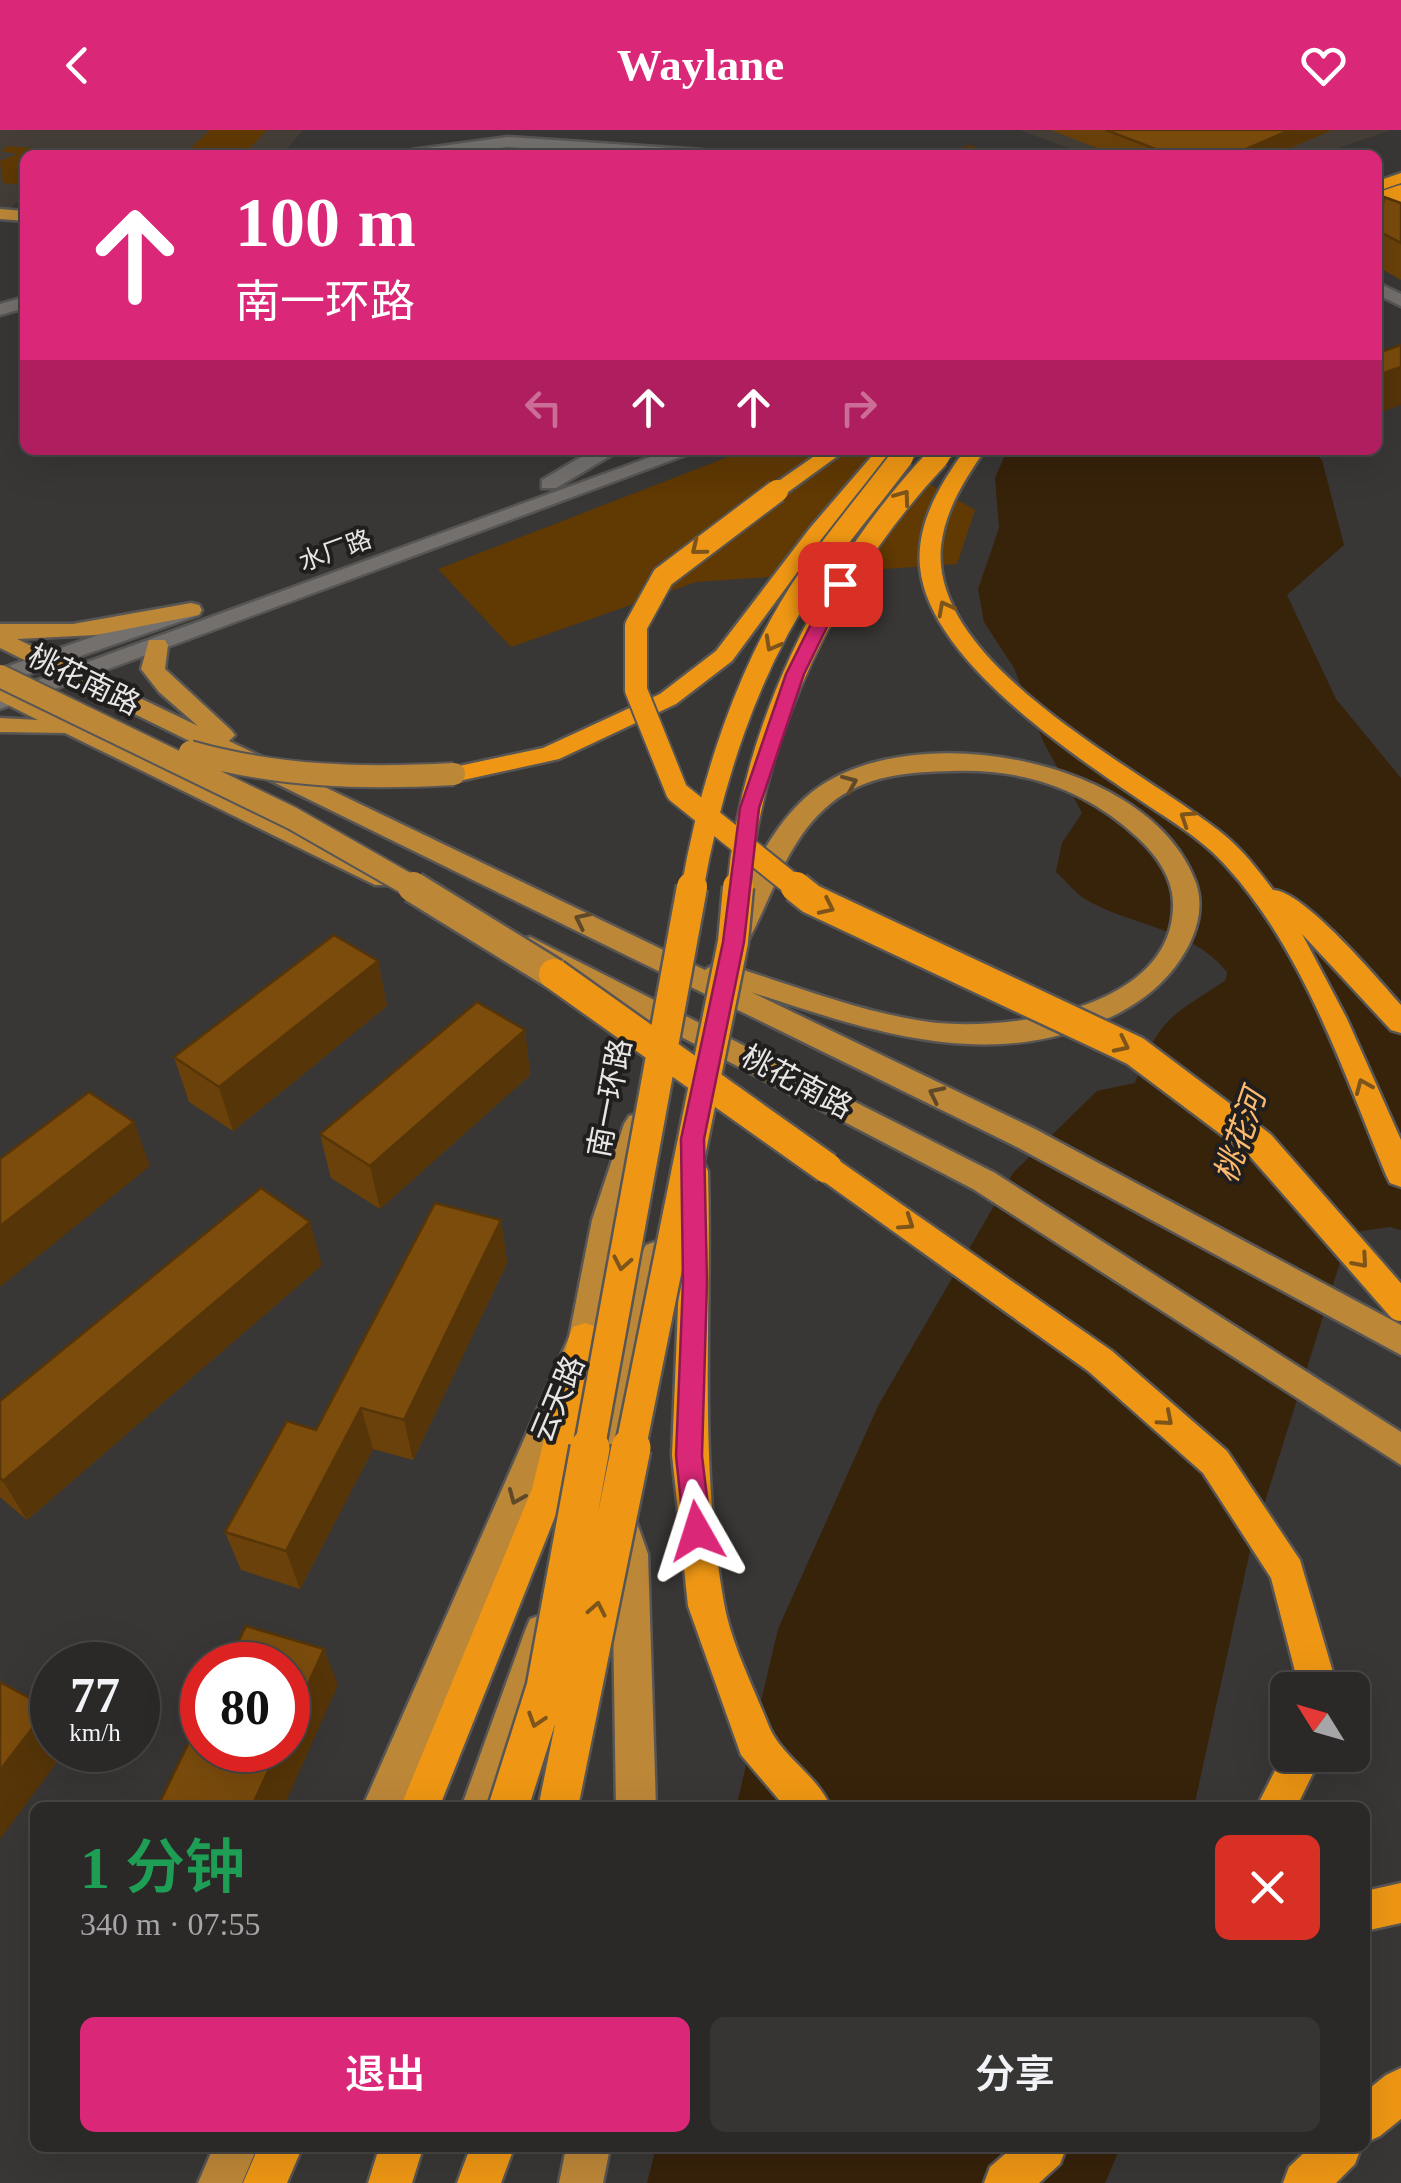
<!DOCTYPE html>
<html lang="zh">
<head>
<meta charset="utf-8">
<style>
	:root { --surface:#2b2928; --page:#373534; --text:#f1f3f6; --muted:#a6a6a8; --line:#474545; --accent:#db2777 }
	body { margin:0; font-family:"Times New Roman","Noto Sans SC",serif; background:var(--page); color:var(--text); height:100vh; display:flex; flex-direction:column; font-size:38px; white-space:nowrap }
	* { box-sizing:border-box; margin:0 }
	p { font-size:32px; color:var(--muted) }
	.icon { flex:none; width:55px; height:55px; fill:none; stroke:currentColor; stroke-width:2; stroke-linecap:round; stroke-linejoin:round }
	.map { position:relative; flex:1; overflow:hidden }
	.panel { position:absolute; left:30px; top:1672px; width:1340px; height:350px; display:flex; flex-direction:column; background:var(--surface); border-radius:15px; box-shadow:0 10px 40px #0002,0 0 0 2px var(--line) }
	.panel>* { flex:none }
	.hud { position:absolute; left:20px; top:20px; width:1362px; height:305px; border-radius:15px; box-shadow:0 10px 40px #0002,0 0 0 2px var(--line); background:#db2777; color:#fff; overflow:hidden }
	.needle { width:65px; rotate:307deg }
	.tools { position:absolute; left:1270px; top:1542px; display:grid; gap:20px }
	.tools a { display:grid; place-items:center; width:100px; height:100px; border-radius:15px; background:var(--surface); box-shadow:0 10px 40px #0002,0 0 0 2px var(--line); font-size:50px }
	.speed { position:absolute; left:30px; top:1512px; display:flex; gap:20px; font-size:50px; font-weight:700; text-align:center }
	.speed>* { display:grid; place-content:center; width:130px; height:130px; border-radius:50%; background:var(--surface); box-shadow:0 10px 40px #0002,0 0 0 2px var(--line); line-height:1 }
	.speed small { font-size:25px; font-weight:400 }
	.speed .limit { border:15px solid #d22; background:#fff; color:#111 }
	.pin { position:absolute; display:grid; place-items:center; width:85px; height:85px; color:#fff; margin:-42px; border-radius:20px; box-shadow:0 5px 15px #0006 }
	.me { position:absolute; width:110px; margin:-55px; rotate:354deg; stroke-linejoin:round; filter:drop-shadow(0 0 8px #0008) }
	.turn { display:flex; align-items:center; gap:35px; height:210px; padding:0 50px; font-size:45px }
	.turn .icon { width:130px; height:130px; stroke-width:2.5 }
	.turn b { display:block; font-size:70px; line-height:85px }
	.lanes { display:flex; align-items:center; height:95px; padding:0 50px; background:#0003; justify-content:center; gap:50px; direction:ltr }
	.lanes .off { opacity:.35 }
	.round { display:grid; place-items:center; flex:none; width:105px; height:105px; border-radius:15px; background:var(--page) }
	.summary { display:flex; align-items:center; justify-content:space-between; height:170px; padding:0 50px }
	h1 { font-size:60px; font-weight:600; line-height:75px; color:#1e9e55 }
	.cta { display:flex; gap:20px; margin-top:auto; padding:20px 50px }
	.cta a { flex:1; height:115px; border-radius:15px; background:var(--accent); color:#fff; font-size:40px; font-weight:600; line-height:115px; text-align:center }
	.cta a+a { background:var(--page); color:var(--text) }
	header { display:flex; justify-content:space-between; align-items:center; height:130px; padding:0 50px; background:var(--accent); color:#fff; font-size:45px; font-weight:600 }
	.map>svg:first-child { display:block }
</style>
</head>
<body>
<header><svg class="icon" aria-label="back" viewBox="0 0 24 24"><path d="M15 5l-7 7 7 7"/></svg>Waylane<svg class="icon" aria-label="heart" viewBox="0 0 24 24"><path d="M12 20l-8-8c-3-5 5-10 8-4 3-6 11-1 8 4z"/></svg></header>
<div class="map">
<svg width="1401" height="2053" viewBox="0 0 1401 2053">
	<rect width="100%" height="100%" fill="#393735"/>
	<path fill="#443e37" d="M0 0H303L282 25H25V66L7 80 0 79Z
		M1019 0H1391L1318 25H1088Z"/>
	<path fill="#603903" d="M210 0H267L243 25H184Z
		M8 16 115 25H25V55L3 53 0 31 18 24 1 21Z
		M746 320H871L975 380 957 434 696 452 511 517 438 439Z"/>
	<path fill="#37220a" d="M1007 320H1312L1322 330 1344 415 1287 465 1336 569 1401 648V1100L1390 1097 1361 1101 1343 1123 1251 1416 1194 1677 736 1678 778 1499 878 1276 1013 1043 1097 961 1135 953C1160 887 1169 888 1226 850L1227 842C1191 797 1130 796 1085 769 1074 762 1066 751 1056 742L1062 713 1082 683 1043 611 1014 538 984 492 978 459 999 398 995 348Z
		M656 2018H1120L1105 2053H647Z"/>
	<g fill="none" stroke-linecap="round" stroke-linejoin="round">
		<g stroke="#585654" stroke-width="5">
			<path id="minor" d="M508 7 702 20 710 25H632L508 17 447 25H404L412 20Z
				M1378 153 1401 164V176L1378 165Z
				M25 167V178L0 185V174Z
				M593 320H620L556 358H542V350Z
				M670 320H699L0 579V564Z
				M188 474 196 476 199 481 196 486 0 554V539Z"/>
		</g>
		<g stroke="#585654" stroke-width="5">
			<path id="major" d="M0 79 25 81V91L0 89Z
				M191 473 199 475 202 480 199 485 96 505 17 509 198 596 159 562 141 539 149 510H165L168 515 165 539 231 600 235 605 229 611 705 840 718 832C788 853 857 882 929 892 1007 902 1176 880 1173 772 1172 746 1156 725 1138 708 1086 659 1022 638 951 641 908 642 865 645 830 674 785 711 773 768 745 816H725L722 809C745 758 767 698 812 662 909 585 1151 627 1196 753 1206 783 1193 813 1175 837 1153 866 1122 884 1089 896 975 939 861 898 751 862L1035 999 1401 1195V1225L1013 1015 0 518V494H73Z
				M0 555 393 743 397 749 393 755H375L65 603 0 602V588L38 590 0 571Z
				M530 807 995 1043 1401 1302V1335L973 1059 520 823 517 816 520 809Z
				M639 983 649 986 654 994 622 1090 601 1207 401 1678H362L569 1207 592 1090 624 994 629 986Z
				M657 1111 668 1115 673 1124 614 1350 609 1361 597 1365 585 1361 580 1350 641 1124 646 1115Z
				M617 1366 629 1371 648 1424 656 1678H616L612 1424 599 1382 605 1371Z
				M543 1484 556 1489 561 1501 500 1678H461L525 1501 530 1489Z
				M213 2018H257L242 2053H198Z
				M566 2018H610L603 2053H559Z"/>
		</g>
		<g stroke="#585654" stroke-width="5">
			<path id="highway" d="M1401 43V53L1378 61V51Z
				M823 320H846L784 365H770V357Z
				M877 320H898L824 406 732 531 676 574 559 629 454 652 445 649 442 644 445 639 543 618 660 564 716 521 810 398Z
				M965 320H985C965 349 945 380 941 416 929 537 1143 639 1223 704 1243 720 1258 740 1273 760 1303 760 1379 850 1401 875V903L1391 900 1302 804 1347 889 1401 1010V1057L1390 1053 1386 1045C1343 941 1304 822 1227 737 1201 707 1164 687 1131 664 1063 618 928 526 920 437 916 394 940 354 965 320Z
				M827 1026 838 1030 1112 1221 1227 1321 1300 1430 1335 1549 1333 1560H1295L1297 1549 1271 1448 1203 1343 1088 1241 816 1046 812 1038 816 1030Z
				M693 1029 704 1033 708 1041C712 1185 698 1330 724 1473 731 1513 753 1556 768 1594 780 1626 818 1645 831 1678H786L741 1625 688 1476 672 1325 679 1152 678 1041 682 1033Z
				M585 1193 597 1197 601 1207 566 1359 439 1678H400L532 1359 569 1207 573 1197Z
				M1288 1615V1625H1322L1296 1678H1256Z
				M1401 1753V1793L1365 1801V1761Z
				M1401 1938V1989L1380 2006 1365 2013V1962L1386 1945Z
				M258 2018H302L287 2053H243Z
				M379 2018H423L412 2053H368Z
				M470 2018H514L501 2053H457Z
				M1012 2018H1066L1060 2034 1039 2053H984L990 2037Z
				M1309 2018H1361L1355 2034 1336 2053H1283L1289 2037Z"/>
		</g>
		<use href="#minor" fill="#73706e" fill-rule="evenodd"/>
		<use href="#major" fill="#bd8738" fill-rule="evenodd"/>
		<use href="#highway" fill="#ef9714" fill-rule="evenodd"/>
		<g stroke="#585654" stroke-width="26" stroke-linecap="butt">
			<path id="major-bridge-far1" d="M0 546 292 688 418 760
				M190 622C278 647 364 649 454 644"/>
		</g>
		<g stroke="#585654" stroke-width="35" stroke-linecap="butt">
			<path id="major-bridge" d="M413 757 554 844"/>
		</g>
		<g stroke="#585654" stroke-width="20" stroke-linecap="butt">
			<path id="highway-bridge-far3" d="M1378 72 1401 64
				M900 330 908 320
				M936 330 945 320"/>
		</g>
		<g stroke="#585654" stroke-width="26" stroke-linecap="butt">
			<path id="highway-bridge-far2" d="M777 361 663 447 636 496V560L677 662 799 760
				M692 760C711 653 747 539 809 448 838 407 871 368 902 327
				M738 760C752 601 828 443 938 327"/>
		</g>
		<g stroke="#585654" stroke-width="35" stroke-linecap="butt">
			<path id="highway-bridge-far1" d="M796 757 811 769 1135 921 1260 1015 1401 1176
				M554 844 827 1038
				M589 1321 692 757
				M630 1321 733 812 738 757"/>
		</g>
		<g stroke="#585654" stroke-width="44" stroke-linecap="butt">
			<path id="highway-bridge" d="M508 1678 546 1558 590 1318
				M558 1678 631 1318"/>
		</g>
		<use href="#major-bridge-far1" stroke="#bd8738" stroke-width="22"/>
		<use href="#major-bridge" stroke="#bd8738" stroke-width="30"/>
		<use href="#highway-bridge-far3" stroke="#ef9714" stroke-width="18"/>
		<use href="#highway-bridge-far2" stroke="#ef9714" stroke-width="22"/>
		<use href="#highway-bridge-far1" stroke="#ef9714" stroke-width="30"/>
		<use href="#highway-bridge" stroke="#ef9714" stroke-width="39"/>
	</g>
	<path fill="#6a410a" d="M1051 0H1332L1274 25H1115Z
		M1384 67 1401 73V150L1378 137V91Z
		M378 831 387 876 233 1001 189 972 174 927Z
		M525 900 530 945 380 1079 331 1048 320 1004Z
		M501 1090 507 1133 413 1330 373 1319 300 1459 241 1440 225 1402Z
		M322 1135 27 1390 0 1367V1271Z"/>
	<path fill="#563508" d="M1290 0H1332L1274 25H1232Z
		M1401 237V275L1378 283V245Z
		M378 831 387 876 233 1001 219 957Z
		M525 900 530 945 380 1079 370 1036Z
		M134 992 150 1036 0 1157V1096Z
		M501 1090 507 1133 413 1330 404 1290Z
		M310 1092 322 1135 27 1390 3 1351Z
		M361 1278 373 1319 300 1459 286 1421Z
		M324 1519 338 1555 283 1678H251L278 1620H288V1598Z
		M48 1578 52 1585V1620H66L0 1709V1640Z"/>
	<path fill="#7b4c0c" stroke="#563508" stroke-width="2.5" d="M1106 0H1290L1232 25H1171Z
		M970 16 989 25H944Z
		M1384 67 1401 73V113L1382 103 1378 104Z
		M1401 215V237L1378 245V223Z
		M334 805 378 831 219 957 174 927Z
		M477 872 525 900 370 1036 320 1004Z
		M89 962 134 992 0 1096V1029Z
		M261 1058 310 1092 3 1351 0 1348V1271Z
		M435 1073 501 1090 404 1290 361 1278 286 1421 225 1402 287 1291 316 1300Z
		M246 1496 324 1519 288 1598V1535H227Z
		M0 1552 48 1578 0 1640Z
		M202 1585V1620H278L251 1678H157Z"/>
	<defs><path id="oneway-chevron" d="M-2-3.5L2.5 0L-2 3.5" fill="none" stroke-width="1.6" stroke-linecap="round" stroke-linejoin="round" transform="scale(2.5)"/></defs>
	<g stroke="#7d551a">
		<use href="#oneway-chevron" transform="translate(903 367) rotate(-54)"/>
		<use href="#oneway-chevron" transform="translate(698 418) rotate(141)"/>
		<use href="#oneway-chevron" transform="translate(945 478) rotate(-118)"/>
		<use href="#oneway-chevron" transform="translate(772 514) rotate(119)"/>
		<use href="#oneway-chevron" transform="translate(1187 688) rotate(-147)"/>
		<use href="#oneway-chevron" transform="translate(827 777) rotate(25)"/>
		<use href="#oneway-chevron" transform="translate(1122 915) rotate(26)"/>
		<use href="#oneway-chevron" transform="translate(1363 956) rotate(-113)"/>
		<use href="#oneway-chevron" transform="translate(907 1093) rotate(34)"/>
		<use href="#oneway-chevron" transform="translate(1361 1131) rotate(49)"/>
		<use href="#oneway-chevron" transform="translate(622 1133) rotate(101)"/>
		<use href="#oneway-chevron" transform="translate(1166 1289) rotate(41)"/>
		<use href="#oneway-chevron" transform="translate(597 1479) rotate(-79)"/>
		<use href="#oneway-chevron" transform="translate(536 1590) rotate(108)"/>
	</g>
	<g stroke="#5f4928">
		<use href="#oneway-chevron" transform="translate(850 653) rotate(-23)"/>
		<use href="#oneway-chevron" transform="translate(582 790) rotate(-154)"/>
		<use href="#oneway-chevron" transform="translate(936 964) rotate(-154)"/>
		<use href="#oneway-chevron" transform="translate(516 1367) rotate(113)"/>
	</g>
	<path fill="#db2777" stroke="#8e194d" stroke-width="2.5" d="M840 450 848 454 804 544 759 678 744 812 704 1009 707 1152 702 1326 711 1401 707 1409 697 1413 688 1409 684 1401 676 1326 683 1152 681 1009 723 812 740 678 786 544 831 454Z"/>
	<g text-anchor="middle" stroke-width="8" stroke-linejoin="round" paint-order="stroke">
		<g font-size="25" fill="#e7e6e5" stroke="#201f1e">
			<text transform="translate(335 420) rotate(-20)" y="9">水厂路</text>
		</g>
		<g font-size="30" fill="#e7e6e5" stroke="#201f1e">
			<text transform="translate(84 550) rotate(26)" y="10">桃花南路</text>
			<text transform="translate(797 952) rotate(28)" y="10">桃花南路</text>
			<text transform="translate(610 968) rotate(-79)" y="10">南一环路</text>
			<text transform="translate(558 1269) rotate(-67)" y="10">云天路</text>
		</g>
		<g font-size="32" font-style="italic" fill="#fcb96f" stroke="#201f1e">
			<text transform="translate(1240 1006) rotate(-71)" y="11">桃花河</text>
		</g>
	</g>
</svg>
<div class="tools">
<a><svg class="needle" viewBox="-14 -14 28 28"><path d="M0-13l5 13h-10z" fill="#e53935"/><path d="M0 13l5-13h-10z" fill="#a6a6a8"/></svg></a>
</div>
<div class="speed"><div>77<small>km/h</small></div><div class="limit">80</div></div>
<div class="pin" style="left:840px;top:454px;background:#d93025"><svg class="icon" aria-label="arrive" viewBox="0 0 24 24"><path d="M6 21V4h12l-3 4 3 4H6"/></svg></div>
<svg class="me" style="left:697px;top:1401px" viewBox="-20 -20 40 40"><path d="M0-17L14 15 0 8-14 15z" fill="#db2777" stroke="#fff" stroke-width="4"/></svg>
<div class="hud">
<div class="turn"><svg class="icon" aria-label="ahead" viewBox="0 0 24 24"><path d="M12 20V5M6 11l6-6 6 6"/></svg><div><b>100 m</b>南一环路</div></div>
<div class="lanes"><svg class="icon off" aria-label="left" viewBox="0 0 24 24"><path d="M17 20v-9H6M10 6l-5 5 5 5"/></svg><svg class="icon" aria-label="ahead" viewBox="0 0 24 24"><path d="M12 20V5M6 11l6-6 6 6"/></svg><svg class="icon" aria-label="ahead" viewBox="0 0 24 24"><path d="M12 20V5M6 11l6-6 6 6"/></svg><svg class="icon off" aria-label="right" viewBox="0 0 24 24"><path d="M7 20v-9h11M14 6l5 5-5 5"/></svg></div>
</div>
<section class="panel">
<div class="summary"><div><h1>1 分钟</h1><p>340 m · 07:55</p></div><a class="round" style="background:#d93025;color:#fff"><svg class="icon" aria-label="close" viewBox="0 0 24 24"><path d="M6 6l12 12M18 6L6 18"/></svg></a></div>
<div class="cta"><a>退出</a><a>分享</a></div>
</section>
</div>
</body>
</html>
